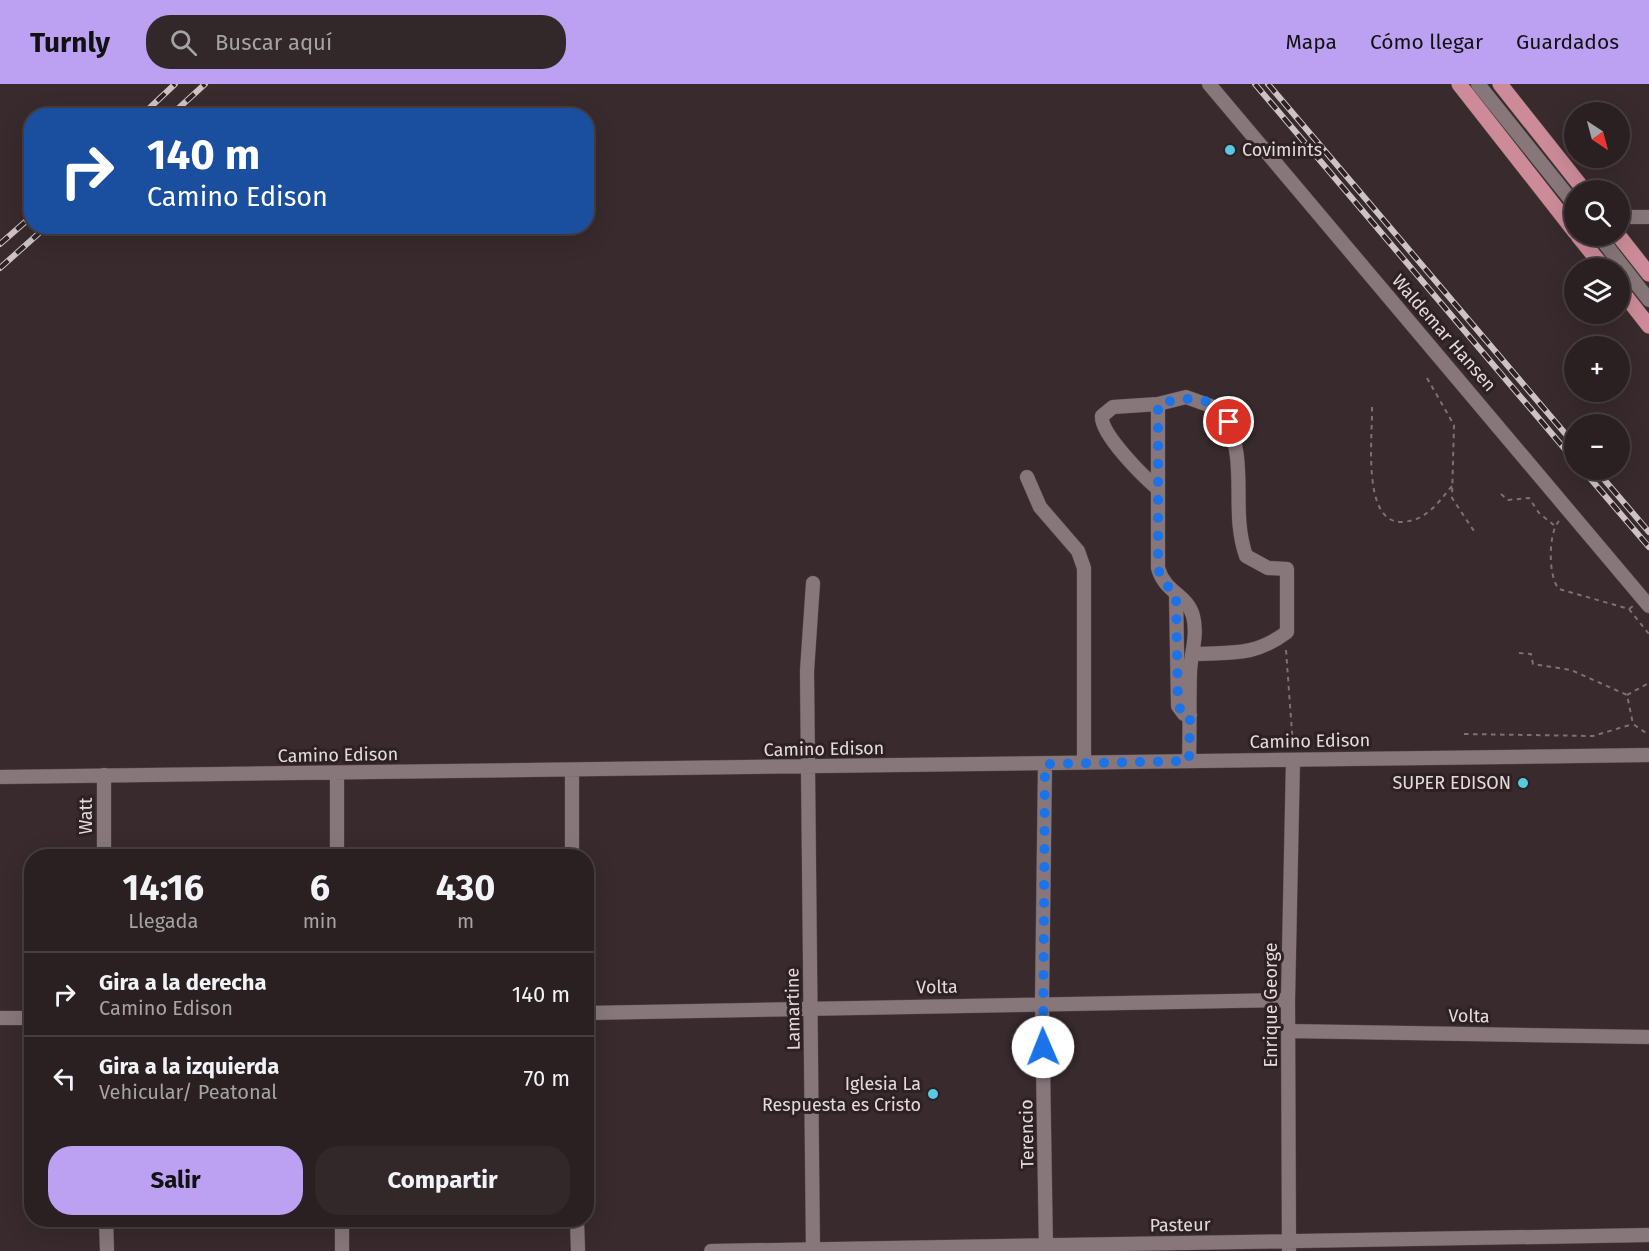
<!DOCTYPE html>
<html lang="es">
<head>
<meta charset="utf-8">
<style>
	:root { --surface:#2a2022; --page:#32282a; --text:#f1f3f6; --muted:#a5a3a5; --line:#463e40; --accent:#bca0f2 }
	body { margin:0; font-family:"Fira Sans",sans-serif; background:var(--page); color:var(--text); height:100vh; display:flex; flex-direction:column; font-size:22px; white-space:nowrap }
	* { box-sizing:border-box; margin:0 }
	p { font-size:20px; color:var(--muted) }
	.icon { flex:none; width:33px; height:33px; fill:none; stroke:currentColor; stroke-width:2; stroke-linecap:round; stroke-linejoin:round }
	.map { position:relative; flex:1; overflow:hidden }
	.side { position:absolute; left:24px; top:765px; width:570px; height:378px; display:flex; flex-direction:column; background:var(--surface); border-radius:24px; box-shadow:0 6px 24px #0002,0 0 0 2px var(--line) }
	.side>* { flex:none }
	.guide { position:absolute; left:24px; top:24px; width:570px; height:126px; border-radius:24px; box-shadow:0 6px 24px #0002,0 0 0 2px var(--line); background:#1a4fa0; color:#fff; overflow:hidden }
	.needle { width:39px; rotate:144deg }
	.tools { position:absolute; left:1564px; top:18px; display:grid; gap:12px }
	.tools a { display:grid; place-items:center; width:66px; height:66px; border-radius:50%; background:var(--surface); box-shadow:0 6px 24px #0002,0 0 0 2px var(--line); font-size:30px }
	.pin { position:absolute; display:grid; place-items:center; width:51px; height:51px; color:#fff; margin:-26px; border:3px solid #fff; border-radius:50%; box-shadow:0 2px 6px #0007 }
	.me { position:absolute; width:66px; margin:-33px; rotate:359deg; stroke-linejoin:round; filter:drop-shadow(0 0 4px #0008) }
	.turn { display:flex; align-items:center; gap:21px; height:126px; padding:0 24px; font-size:27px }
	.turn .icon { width:78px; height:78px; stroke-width:2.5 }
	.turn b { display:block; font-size:42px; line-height:51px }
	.eta { display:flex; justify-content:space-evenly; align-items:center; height:102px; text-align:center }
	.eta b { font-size:36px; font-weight:700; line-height:42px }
	.cta { display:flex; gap:12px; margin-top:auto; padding:12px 24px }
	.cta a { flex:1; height:69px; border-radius:24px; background:var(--accent); color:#111; font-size:24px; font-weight:700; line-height:69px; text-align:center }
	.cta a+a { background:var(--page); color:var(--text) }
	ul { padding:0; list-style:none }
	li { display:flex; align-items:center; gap:18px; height:84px; padding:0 24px; border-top:2px solid var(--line) }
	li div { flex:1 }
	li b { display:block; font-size:22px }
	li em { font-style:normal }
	header { display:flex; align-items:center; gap:36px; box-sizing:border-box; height:84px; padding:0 30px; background:var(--accent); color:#111 }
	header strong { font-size:28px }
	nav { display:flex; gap:33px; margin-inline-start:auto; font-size:21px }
	.search { width:420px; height:54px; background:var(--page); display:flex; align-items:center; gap:15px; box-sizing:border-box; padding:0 21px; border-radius:24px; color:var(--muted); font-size:22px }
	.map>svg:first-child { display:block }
</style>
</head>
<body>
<header>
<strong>Turnly</strong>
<div class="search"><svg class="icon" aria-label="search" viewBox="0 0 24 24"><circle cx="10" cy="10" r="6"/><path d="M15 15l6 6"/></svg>Buscar aquí</div>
<nav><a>Mapa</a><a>Cómo llegar</a><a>Guardados</a></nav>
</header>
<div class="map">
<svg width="1649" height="1167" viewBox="0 0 1649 1167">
	<rect width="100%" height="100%" fill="#382a2d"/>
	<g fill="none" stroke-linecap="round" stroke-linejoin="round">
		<g stroke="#524748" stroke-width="15">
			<path id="minor" d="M1209 0 1649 522
				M1478 0 1575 121
				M1620 133H1649
				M1599 152 1649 216
				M1158 320 1186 313 1222 326C1251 377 1229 423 1246 472L1268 484 1287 485V548C1254 573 1231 568 1192 570
				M1027 393 1040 423 1078 467 1084 484V679
				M1158 405C1144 393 1100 350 1102 332L1113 323 1158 320V484C1165 509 1187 510 1193 532 1198 551 1191 569 1190 588 1189 617 1190 647 1189 677
				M813 499 807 587 813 1167
				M1176 510 1178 622 1184 630 1190 631
				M1045 680 1042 919 1046 1167
				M572 687V772
				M337 689V772
				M104 691V772
				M0 693 1649 671
				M586 929 1288 916
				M0 934H32
				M1288 947 1649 953
				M106 1136 107 1167
				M342 1136V1167
				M577 1136 578 1167
				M711 1167 1649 1151
				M1289 1167 1288 916 1293 676"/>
		</g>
		<g stroke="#524748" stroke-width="16">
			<path id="major" d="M1459 0 1575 148
				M1500 0 1584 106
				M1578 152 1604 184
				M1619 152 1649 190
				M1620 205 1649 242"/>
		</g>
		<path stroke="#7d7174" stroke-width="2" stroke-dasharray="4.5 4.5" stroke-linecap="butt" d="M1427 294 1454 341 1452 414 1474 447
			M1372 323C1373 349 1361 438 1401 438 1426 437 1437 420 1452 402
			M1501 410 1508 416 1529 414 1539 429 1555 442
			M1559 437C1548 449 1548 493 1559 505L1629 525 1633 522
			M1629 525 1649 550
			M1286 566 1293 662
			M1519 569 1531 570 1533 580 1571 586 1627 611 1633 640 1649 651
			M1627 611 1649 599
			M1464 650 1593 652 1633 640"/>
		<use href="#minor" stroke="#87777a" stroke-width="14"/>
		<use href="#major" stroke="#cd8b99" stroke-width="15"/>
		<g stroke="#cdc3c5" stroke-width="6">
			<path id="rail" d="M1255 0 1575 377
				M1268 0 1575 361
				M141 32 175 0
				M170 32 205 0
				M0 160 32 132
				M0 184 47 142
				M1583 386 1649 463
				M1596 386 1649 448"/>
		</g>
		<use href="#rail" stroke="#2e2123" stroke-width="4" stroke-dasharray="11" stroke-linecap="butt"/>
	</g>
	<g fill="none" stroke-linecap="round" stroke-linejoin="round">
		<path stroke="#1a73e8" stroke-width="10" stroke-dasharray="0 18" d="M1043 963 1045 680 1189 677 1190 631 1184 630 1178 622 1176 510 1162 497 1158 484V320C1185 313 1213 309 1229 338"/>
	</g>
	<g fill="#57c9e2" stroke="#2e2123" stroke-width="2">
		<circle cx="1230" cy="66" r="6"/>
		<circle cx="1523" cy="699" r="6"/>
		<circle cx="933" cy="1010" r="6"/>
	</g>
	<g text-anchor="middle" stroke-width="6" stroke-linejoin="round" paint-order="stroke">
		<g font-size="18" fill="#e3dadb" stroke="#2e2123" text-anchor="end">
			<text x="1242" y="72" text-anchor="start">Covimints</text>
			<text x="1511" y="705">SUPER EDISON</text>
			<text x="921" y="1006">Iglesia La<tspan x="921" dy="21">Respuesta es Cristo</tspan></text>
		</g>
		<g font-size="18" fill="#e3dadb" stroke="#2e2123">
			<text transform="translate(1444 249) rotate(49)" y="6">Waldemar Hansen</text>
			<text transform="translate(1310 657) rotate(-1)" y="6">Camino Edison</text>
			<text transform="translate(824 665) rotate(-1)" y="6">Camino Edison</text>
			<text transform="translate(338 671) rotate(-1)" y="6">Camino Edison</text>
			<text transform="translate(86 732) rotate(-90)" y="6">Watt</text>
			<text transform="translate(937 903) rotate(-1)" y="6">Volta</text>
			<text transform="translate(1271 921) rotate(-90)" y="6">Enrique George</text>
			<text transform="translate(793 925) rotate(-91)" y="6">Lamartine</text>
			<text transform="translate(1469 932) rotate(1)" y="6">Volta</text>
			<text transform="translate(1027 1050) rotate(-91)" y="6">Terencio</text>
			<text transform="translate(1180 1141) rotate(-1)" y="6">Pasteur</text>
		</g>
	</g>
</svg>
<div class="tools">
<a><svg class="needle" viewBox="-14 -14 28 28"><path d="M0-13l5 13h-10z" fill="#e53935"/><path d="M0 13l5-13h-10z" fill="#a5a3a5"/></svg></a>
<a><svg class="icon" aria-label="search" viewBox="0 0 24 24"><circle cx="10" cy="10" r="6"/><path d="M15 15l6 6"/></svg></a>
<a><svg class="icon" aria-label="layers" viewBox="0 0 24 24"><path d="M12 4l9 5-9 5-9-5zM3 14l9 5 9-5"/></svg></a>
<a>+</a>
<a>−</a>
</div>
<div class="pin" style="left:1229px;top:338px;background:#d93025"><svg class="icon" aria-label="arrive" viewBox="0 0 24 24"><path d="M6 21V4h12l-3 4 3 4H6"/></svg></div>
<svg class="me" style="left:1043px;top:963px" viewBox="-20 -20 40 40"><circle r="19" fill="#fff"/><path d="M0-13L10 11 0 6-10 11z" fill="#1a73e8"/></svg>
<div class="guide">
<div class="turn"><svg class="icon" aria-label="right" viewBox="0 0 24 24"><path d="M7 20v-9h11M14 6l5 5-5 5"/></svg><div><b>140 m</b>Camino Edison</div></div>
</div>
<section class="side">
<div class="eta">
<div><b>14:16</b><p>Llegada</p></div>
<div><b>6</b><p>min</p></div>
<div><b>430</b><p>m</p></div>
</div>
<ul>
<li><svg class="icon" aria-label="right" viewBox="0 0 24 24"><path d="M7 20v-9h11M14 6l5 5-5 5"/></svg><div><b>Gira a la derecha</b><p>Camino Edison</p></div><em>140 m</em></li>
<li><svg class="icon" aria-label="left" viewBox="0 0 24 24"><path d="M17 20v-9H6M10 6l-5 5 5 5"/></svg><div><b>Gira a la izquierda</b><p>Vehicular/ Peatonal</p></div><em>70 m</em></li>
</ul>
<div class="cta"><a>Salir</a><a>Compartir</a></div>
</section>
</div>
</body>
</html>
